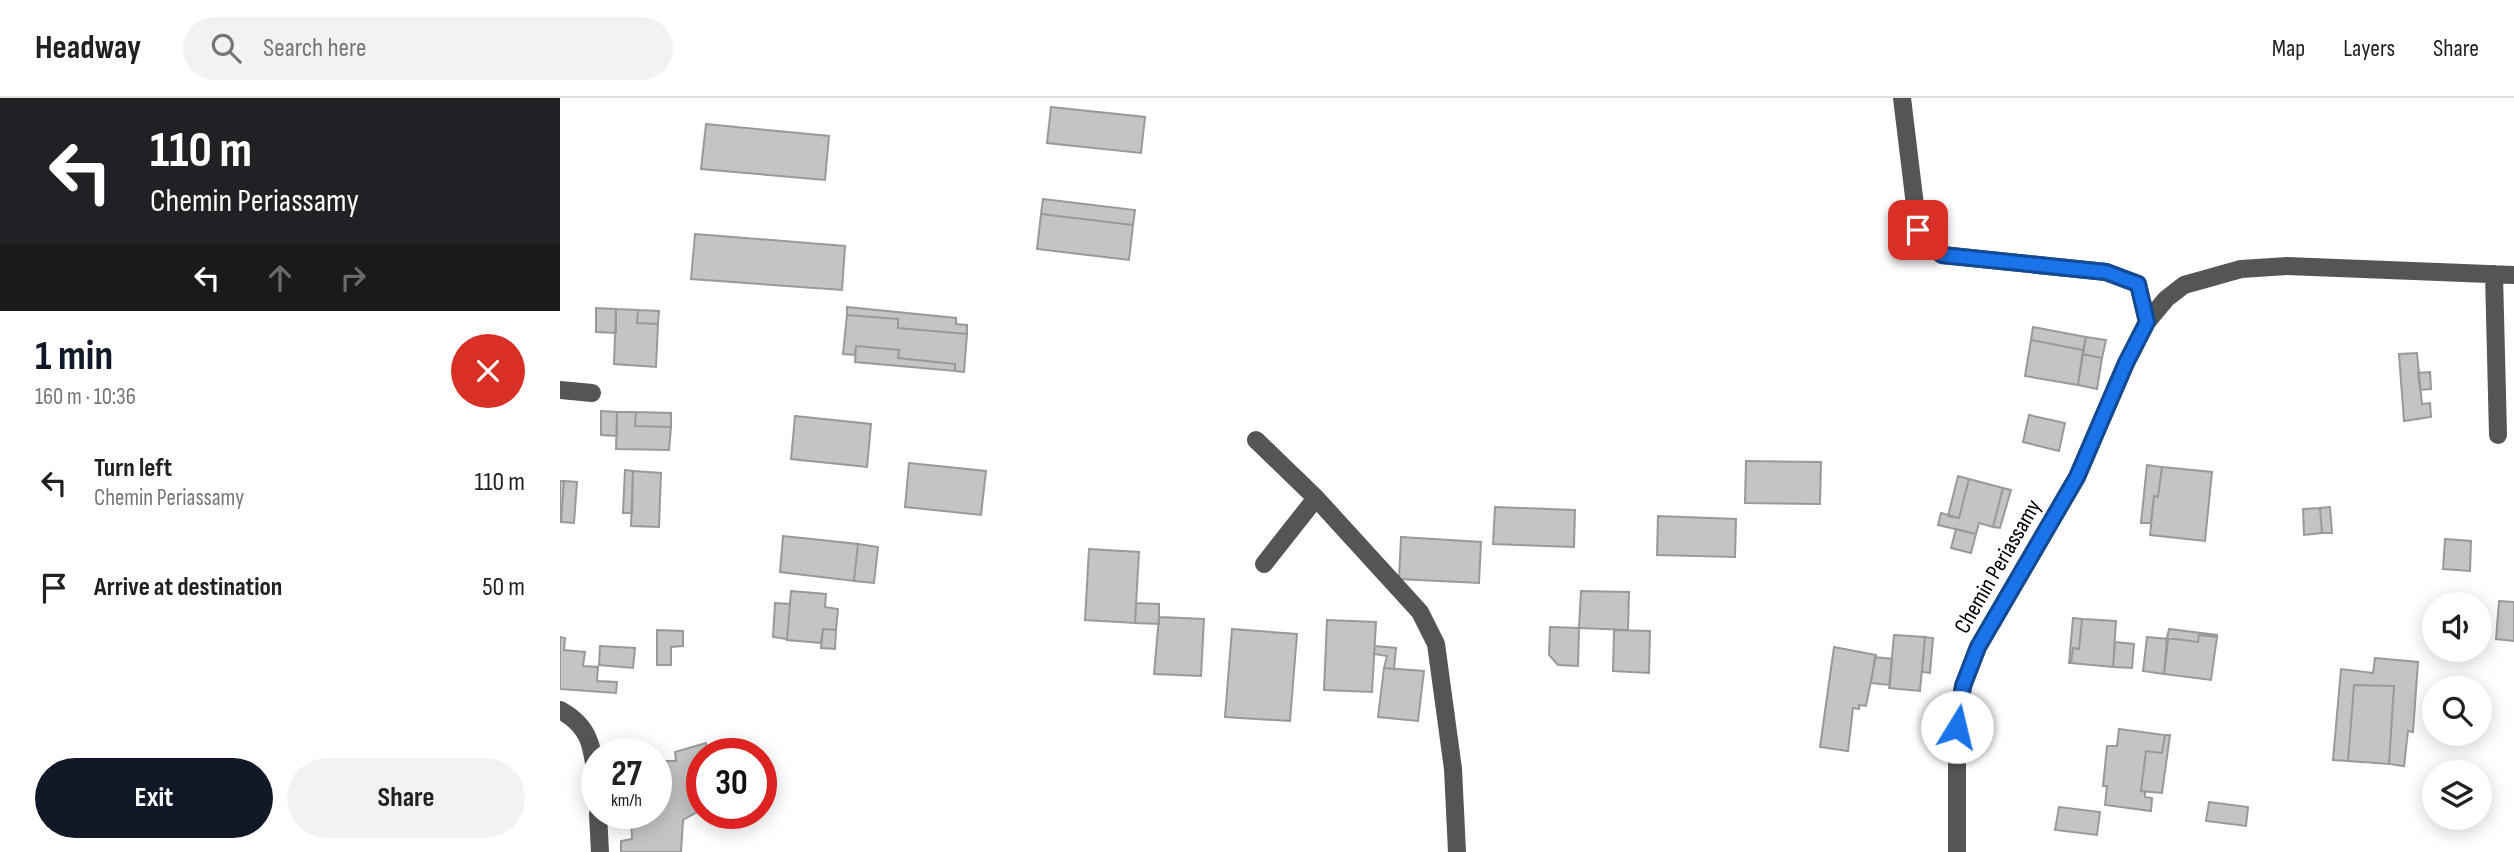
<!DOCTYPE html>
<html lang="en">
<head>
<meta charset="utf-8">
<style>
	:root { --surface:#fff; --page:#f2f2f2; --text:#202124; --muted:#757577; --line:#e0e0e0; --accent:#111827 }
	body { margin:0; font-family:"Sofia Sans Condensed",sans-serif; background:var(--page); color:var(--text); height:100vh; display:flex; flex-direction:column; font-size:26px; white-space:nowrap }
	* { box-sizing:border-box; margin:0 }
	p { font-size:23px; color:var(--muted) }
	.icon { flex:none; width:38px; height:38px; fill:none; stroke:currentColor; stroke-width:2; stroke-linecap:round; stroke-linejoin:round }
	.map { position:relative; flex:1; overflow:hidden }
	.drawer { display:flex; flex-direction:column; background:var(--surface); width:560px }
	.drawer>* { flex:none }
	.guide { background:#202124; color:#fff; overflow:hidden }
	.tools { position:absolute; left:1862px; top:494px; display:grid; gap:14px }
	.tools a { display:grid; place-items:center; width:70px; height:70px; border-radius:50%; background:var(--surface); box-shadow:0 4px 18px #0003; font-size:35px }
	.speed { position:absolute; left:21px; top:640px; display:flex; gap:14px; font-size:35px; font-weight:700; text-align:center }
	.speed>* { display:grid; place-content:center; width:91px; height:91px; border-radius:50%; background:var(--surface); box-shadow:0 4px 18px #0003; line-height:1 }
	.speed small { font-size:18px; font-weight:400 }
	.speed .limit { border:10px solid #d22; background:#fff; color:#111 }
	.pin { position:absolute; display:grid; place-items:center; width:60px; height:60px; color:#fff; margin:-30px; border-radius:14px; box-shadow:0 4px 10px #0006 }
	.me { position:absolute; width:77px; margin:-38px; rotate:9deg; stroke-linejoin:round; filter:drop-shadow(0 0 5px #0008) }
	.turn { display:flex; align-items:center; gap:24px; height:147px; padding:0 35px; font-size:32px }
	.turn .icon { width:91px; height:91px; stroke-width:2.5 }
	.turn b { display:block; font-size:49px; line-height:60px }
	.lanes { display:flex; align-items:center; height:66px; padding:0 35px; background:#0003; justify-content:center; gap:35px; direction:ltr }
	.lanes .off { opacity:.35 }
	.round { display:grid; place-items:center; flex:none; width:74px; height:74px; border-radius:37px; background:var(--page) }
	.overview { display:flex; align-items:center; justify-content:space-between; height:119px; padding:0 35px }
	h1 { font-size:42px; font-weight:700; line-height:52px; color:var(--accent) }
	.primary-button { display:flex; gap:14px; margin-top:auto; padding:14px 35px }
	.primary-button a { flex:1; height:80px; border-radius:42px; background:var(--accent); color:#fff; font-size:28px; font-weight:700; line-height:80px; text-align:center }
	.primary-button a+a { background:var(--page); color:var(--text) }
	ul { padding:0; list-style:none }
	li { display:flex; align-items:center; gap:21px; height:105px; padding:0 35px }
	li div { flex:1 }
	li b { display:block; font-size:26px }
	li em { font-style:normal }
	header { display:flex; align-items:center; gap:42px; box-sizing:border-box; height:98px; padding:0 35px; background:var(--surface); border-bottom:2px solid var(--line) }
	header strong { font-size:33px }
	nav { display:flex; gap:38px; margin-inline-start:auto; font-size:24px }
	.search { width:490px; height:63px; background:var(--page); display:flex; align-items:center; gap:18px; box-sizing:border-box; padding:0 24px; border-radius:38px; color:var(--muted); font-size:26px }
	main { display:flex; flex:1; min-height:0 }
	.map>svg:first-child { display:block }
</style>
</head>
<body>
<header>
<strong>Headway</strong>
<div class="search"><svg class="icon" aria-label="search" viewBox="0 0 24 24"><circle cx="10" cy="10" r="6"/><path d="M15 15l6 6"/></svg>Search here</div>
<nav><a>Map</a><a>Layers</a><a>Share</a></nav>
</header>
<main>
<section class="drawer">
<div class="guide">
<div class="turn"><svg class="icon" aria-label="left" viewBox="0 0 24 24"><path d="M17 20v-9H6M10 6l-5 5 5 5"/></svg><div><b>110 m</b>Chemin Periassamy</div></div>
<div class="lanes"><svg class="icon" aria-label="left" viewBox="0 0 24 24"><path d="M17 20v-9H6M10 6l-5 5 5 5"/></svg><svg class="icon off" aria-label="ahead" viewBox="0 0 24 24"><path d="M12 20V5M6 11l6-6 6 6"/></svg><svg class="icon off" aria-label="right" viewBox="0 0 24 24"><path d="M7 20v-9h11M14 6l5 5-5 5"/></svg></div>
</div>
<div class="overview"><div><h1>1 min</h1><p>160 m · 10:36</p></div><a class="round" style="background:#d93025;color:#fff"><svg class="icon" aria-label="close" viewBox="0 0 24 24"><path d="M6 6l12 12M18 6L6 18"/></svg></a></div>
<ul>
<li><svg class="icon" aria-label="left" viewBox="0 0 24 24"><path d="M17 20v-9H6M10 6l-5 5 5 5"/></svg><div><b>Turn left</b><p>Chemin Periassamy</p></div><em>110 m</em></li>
<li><svg class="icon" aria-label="arrive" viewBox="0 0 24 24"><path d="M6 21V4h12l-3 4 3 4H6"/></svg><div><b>Arrive at destination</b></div><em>50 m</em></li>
</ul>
<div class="primary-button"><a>Exit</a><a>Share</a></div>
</section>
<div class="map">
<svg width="1954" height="754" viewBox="0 0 1954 754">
	<rect width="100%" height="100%" fill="#fff"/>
	<path fill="#c4c4c4" stroke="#999" stroke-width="2" d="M491 9 585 19 581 55 487 45Z
		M146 26 269 38 265 82 141 71Z
		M483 101 575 112 573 127 481 116Z
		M481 116 573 127 569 162 477 151Z
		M135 136 285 148 282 192 131 181Z
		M287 209 396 220V226L407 227V236L338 230V221L287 217Z
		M36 210 56 211V235L36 234Z
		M56 211 78 212 77 225 98 226 96 269 54 266Z
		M78 212 99 213 98 226 77 225Z
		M287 217 338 221V230L407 236 404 274 395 273V266L338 260 339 252 296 248 295 257 283 256Z
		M1473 229 1526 239 1523 252 1471 242Z
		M1526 239 1546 242 1542 260 1523 256Z
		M1471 242 1523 252 1518 287 1465 278Z
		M296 248 339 252 338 260 395 266V273L295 264Z
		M1857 255 1862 306 1870 305 1871 319 1844 323 1839 256Z
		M1523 256 1542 260 1537 291 1518 287Z
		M1870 274 1871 291 1860 292 1858 275Z
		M41 313 57 314V338L41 337Z
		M57 314H76L75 328 111 329 109 352 56 351Z
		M76 314 111 315V329L75 328Z
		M1469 317 1505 325 1499 353 1463 344Z
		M235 318 311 326 307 369 231 361Z
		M1186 363 1261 364 1260 406 1185 405Z
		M349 365 426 373 421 417 345 409Z
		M1587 367 1602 369 1598 399 1594 398 1591 425H1581Z
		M1602 369 1652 374 1645 443 1590 437 1594 398 1598 399Z
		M65 372 73 373 72 415H63Z
		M73 373 101 375 99 429 71 428Z
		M1398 378 1409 381 1399 420 1388 418Z
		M1409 381 1443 390 1433 429 1419 425 1416 436 1378 427 1381 415 1399 420Z
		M0 383H4L1 424H0Z
		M4 383 17 384 14 425 1 424Z
		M1443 390 1451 392 1440 430 1433 429Z
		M935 409 1015 412 1014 449 933 446Z
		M1770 409 1772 435H1762L1760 410Z
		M1760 410 1762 435 1744 437 1743 411Z
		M1098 418 1176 421 1175 459 1097 457Z
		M1396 431 1416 436 1411 455 1391 450Z
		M223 438 298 446 294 483 220 474Z
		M841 439 921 444 919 485 839 481Z
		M1885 441 1911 443 1910 473 1883 471Z
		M298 446 318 449 314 485 294 483Z
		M529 451 579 454 575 525 525 522Z
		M231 493 266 496 265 509 278 511 276 532 263 531 261 545 227 542Z
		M1021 493 1069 494 1068 532 1019 530Z
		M1939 503 1954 504V543L1936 541Z
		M215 505 230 506 227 541 213 539Z
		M576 505 599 506V526L575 525Z
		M599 519 644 521 641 578 594 576Z
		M1513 520 1522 521 1519 551 1513 550 1511 565H1509Z
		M1522 521 1556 523 1553 569 1511 565 1513 550 1519 551Z
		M767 522 816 524 812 594 764 592Z
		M990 529 1019 530 1018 568 998 567 989 557Z
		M263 531 276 532 275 551 261 550Z
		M672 531 737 536 730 623 665 619Z
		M1609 531 1657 537V539L1639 537 1638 544 1607 540Z
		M97 532 123 533V548L111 549V567H97Z
		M1054 532 1090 533 1089 575 1053 573Z
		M1334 537 1365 539 1360 593 1329 590Z
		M1639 537 1657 539 1651 582 1604 576 1607 540 1638 544Z
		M0 539 5 540 4 552 25 554 23 568 38 569 37 583 57 584 56 595 0 591Z
		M1365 539 1373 540 1370 575 1362 574Z
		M1587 539 1608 541 1604 576 1583 573Z
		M1555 544 1574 546 1572 570 1553 569Z
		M40 548 75 550 73 570 39 567Z
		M815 548 836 550 834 571 824 570 827 558 814 556Z
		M1274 549 1316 557 1306 608 1299 607V611L1293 610 1288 653 1260 649Z
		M1315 559 1332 561 1330 587 1311 585Z
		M1815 560 1858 564 1853 634 1848 633 1844 668 1829 666 1834 588 1794 587 1788 663 1773 662 1781 571 1813 575Z
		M824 570 864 573 858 623 818 619Z
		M1794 587 1834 588 1829 666 1788 663Z
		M1559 631 1605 637 1602 655 1586 653 1581 693 1585 694V699L1592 700 1591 713 1545 707 1547 688H1543L1547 648H1557Z
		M1605 637H1610L1602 695 1581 693 1586 653 1602 655Z
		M146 645 147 656H142V693L134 694 137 714 123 722 121 754H61V743L72 741 71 717 67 716H96V663H116L115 654Z
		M1649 704 1688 709 1686 728 1646 723Z
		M1499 709 1540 714 1537 737 1495 732Z"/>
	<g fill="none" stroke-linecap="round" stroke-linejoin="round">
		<path stroke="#555" stroke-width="18" d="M1342 0 1358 132 1382 157 1546 174 1578 186 1587 224
			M1934 176 1938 337
			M0 292 32 295
			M696 342 756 400 860 514 876 546 893 671 897 754
			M704 466 756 400
			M0 612C33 630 32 652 37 686
			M38 716 40 754
			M1397 754V629L1403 588 1418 549 1517 379 1566 265 1587 224 1606 201 1624 187 1681 171 1727 168 1954 177"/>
	</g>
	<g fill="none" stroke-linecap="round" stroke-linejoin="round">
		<g stroke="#114b97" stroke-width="18">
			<path id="route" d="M1358 132 1382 157 1546 174 1578 186 1587 224 1566 265 1517 379 1418 549 1403 588 1397 629"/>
		</g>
		<use href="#route" stroke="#1a73e8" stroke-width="12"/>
	</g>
	<g text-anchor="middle" stroke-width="5" stroke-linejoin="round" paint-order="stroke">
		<g font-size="23" fill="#000" stroke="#fff">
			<text transform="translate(1437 468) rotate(-60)" y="8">Chemin Periassamy</text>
		</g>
	</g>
</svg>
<div class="tools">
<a><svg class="icon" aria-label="sound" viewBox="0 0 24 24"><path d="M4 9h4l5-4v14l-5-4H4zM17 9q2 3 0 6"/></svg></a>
<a><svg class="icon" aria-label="search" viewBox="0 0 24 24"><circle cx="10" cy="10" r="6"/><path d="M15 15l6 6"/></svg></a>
<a><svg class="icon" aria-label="layers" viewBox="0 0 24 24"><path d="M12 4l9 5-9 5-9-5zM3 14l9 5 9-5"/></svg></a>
</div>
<div class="speed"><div>27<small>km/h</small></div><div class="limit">30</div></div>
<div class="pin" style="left:1358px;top:132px;background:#d93025"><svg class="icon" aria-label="arrive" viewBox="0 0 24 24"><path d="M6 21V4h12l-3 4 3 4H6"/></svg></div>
<svg class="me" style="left:1397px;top:629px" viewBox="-20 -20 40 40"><circle r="19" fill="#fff"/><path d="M0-13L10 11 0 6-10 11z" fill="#1a73e8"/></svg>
</div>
</main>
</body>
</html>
